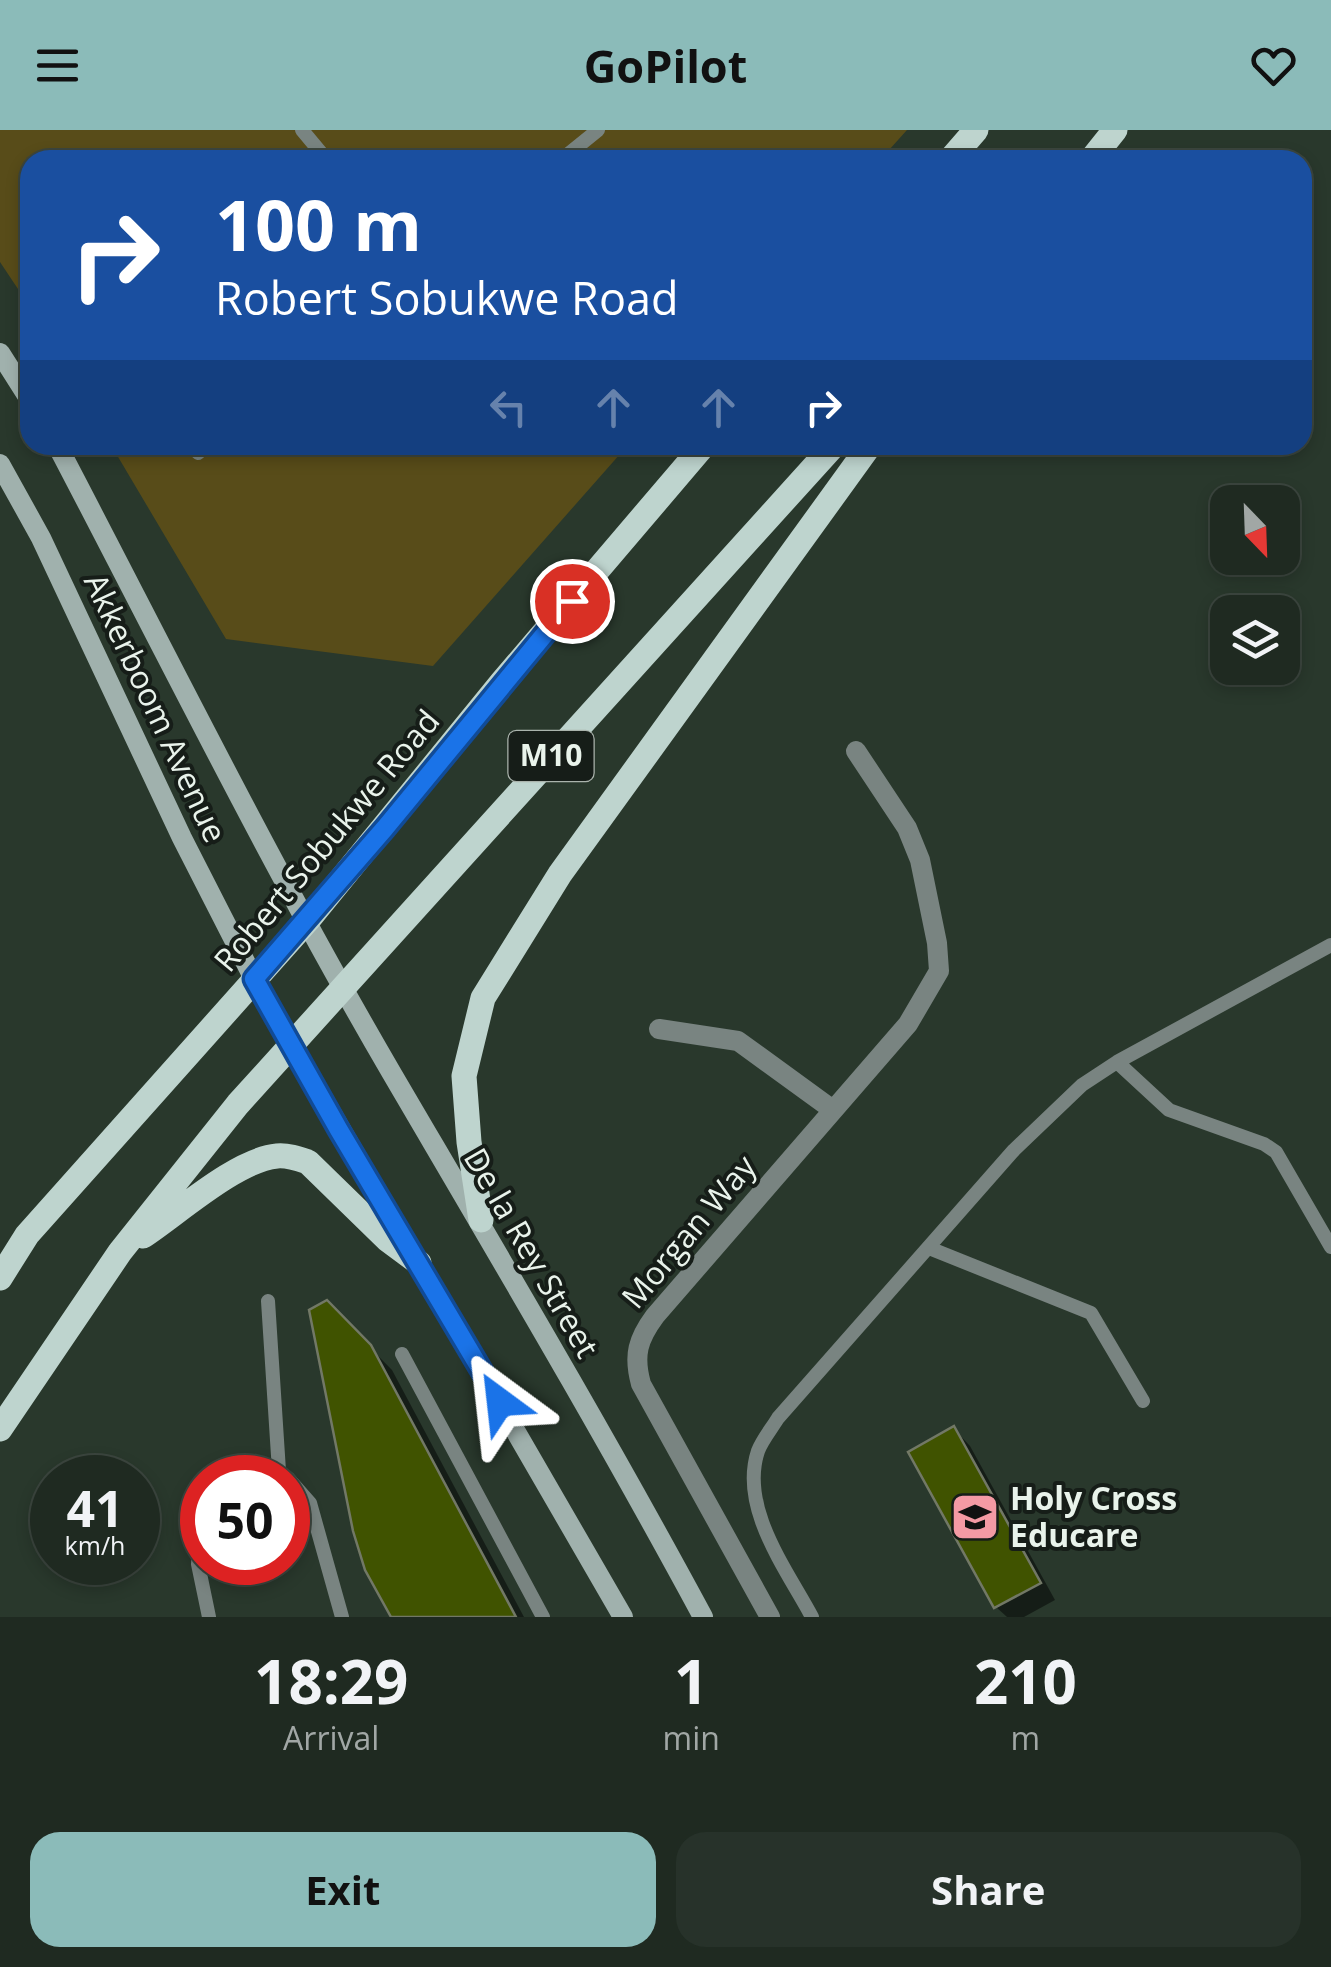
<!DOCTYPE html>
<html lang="en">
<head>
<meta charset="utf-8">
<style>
	:root { --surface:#1f2a21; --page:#27322a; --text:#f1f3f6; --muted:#a1a7a5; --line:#3c463f; --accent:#8bbbb9 }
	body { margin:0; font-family:"Open Sans",sans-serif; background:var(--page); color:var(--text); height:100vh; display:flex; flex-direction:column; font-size:38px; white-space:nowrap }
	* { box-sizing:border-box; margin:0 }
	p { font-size:32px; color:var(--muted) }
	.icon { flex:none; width:55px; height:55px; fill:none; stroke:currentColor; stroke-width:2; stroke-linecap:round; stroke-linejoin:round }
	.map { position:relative; height:1487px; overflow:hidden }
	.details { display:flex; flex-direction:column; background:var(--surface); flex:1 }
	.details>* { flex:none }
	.top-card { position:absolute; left:20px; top:20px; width:1292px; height:305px; border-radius:30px; box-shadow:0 5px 15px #0003,0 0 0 2px var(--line); background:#1a4fa0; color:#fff; overflow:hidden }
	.needle { width:65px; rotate:157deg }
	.tools { position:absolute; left:1210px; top:355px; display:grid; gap:20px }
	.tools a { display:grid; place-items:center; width:90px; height:90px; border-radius:20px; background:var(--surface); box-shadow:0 5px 15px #0003,0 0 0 2px var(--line); font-size:50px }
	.speed { position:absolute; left:30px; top:1325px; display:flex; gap:20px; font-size:50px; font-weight:700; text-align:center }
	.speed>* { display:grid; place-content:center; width:130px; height:130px; border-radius:50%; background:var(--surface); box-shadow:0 5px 15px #0003,0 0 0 2px var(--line); line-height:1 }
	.speed small { font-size:25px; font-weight:400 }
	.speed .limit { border:15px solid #d22; background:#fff; color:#111 }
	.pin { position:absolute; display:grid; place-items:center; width:85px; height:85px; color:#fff; margin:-42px; border:5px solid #fff; border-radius:50%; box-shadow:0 2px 10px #0007 }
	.me { position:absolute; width:110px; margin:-55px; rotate:330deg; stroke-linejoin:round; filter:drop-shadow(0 0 8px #0008) }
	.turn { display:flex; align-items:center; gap:35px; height:210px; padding:0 30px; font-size:45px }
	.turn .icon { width:130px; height:130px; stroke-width:2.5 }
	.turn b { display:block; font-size:70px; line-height:85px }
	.lanes { display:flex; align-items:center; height:95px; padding:0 30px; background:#0003; justify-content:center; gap:50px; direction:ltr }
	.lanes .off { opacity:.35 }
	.eta { display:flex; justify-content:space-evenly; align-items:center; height:170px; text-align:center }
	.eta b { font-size:60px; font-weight:700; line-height:70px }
	.primary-button { display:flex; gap:20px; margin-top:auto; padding:20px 30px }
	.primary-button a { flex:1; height:115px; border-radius:30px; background:var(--accent); color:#111; font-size:40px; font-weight:700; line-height:115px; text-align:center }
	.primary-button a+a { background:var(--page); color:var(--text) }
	header { display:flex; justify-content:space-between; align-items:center; height:130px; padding:0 30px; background:var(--accent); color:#111; font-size:45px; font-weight:700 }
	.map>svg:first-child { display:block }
</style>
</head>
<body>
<header><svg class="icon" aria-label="menu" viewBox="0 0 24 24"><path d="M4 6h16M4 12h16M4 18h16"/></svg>GoPilot<svg class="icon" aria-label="heart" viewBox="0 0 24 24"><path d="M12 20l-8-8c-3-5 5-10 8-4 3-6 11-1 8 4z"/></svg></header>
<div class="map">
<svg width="1331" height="1487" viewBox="0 0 1331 1487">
	<rect width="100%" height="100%" fill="#29382c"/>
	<path fill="#584c19" d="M0 0H907L880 30H30V177L0 132Z
		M111 315H628L433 536 226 509Z"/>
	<path fill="#0007" d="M326 1173 392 1240 524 1487H393Z
		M954 1299 970 1316 1055 1470 1024 1487H1007L996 1477Z"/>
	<path fill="#405300" stroke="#727866" stroke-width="2.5" d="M327 1170 371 1215 516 1487H391L365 1440 353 1401 309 1180Z
		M954 1296 1041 1453 994 1478 908 1322Z"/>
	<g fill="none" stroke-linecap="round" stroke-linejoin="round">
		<path stroke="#798481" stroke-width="14" d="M302 0 327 30
			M561 30 598 0
			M198 323 208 315
			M1117 932 1169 980 1264 1014 1276 1022 1331 1117
			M929 1118 1091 1183 1143 1271
			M268 1171 279 1341
			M402 1224 543 1487
			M229 1348C245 1340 271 1335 286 1347
			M288 1348 310 1373 342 1487
			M202 1388 198 1434 209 1487
			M812 1487C787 1440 739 1378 758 1321 762 1310 772 1298 778 1288L1014 1020 1082 955 1117 932 1331 815"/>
		<path stroke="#798481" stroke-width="20" d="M659 899 738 911 833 980
			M770 1487 641 1254C633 1225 638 1209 655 1186L908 894 939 841 937 813 920 730 907 698 856 621"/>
		<path stroke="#a0b1ad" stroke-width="20" d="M0 223 30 270
			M57 315C167 525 272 738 391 942 497 1123 604 1303 703 1487
			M0 334 41 408 182 708 254 849 623 1487"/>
		<path stroke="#bed4ce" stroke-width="25" d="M950 30 976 0
			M1091 30 1115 0
			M481 1090 469 1012 464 946 483 868 560 744 870 315
			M143 1106C178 1083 236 1030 277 1026 288 1025 299 1029 308 1032L388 1110 419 1133
			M0 1148 27 1105 308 790 502 552 704 315
			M0 1299 120 1122 238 974 834 315"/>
	</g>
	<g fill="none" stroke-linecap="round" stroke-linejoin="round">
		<g stroke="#114b97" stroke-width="25">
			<path id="route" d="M500 1272 339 1000 254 849 385 698 572 471"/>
		</g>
		<use href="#route" stroke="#1a73e8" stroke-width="18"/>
	</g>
	<defs>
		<g id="school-square" transform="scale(2.5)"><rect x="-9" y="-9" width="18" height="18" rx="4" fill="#f49aa4" stroke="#161d18"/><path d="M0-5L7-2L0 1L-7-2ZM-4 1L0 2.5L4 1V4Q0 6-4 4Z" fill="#111"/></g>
	</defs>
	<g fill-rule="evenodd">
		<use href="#school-square" x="975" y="1387"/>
	</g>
	<g text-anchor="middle" stroke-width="8" stroke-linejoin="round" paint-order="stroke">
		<rect fill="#161d18" stroke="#aab3ac" stroke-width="2.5" x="508.5" y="601" width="85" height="50" rx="8"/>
		<g font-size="30" font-weight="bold" fill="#e9f3eb">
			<text x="551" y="636">M10</text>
		</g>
		<g font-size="32" fill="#e9f3eb" stroke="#161d18">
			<text transform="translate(155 578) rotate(65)" y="11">Akkerboom Avenue</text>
			<text transform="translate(327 711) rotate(-50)" y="11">Robert Sobukwe Road</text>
			<text transform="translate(689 1102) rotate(-50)" y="11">Morgan Way</text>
			<text transform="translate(531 1123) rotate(60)" y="11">De la Rey Street</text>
		</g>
		<g font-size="32" font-weight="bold" fill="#e9f3eb" stroke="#161d18" text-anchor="start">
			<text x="1010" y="1380">Holy Cross<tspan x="1010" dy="37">Educare</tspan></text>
		</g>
	</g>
</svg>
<div class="tools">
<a><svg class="needle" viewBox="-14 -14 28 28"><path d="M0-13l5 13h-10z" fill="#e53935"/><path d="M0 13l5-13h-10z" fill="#a1a7a5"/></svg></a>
<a><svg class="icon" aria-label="layers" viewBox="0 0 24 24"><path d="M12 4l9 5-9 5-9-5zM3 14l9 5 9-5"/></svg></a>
</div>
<div class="speed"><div>41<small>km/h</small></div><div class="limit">50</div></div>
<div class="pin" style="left:572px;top:471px;background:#d93025"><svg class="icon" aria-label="arrive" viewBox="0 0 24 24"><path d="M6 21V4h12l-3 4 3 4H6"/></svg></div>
<svg class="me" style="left:500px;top:1272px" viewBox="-20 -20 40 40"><path d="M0-17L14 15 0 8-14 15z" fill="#1a73e8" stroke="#fff" stroke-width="4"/></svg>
<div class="top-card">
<div class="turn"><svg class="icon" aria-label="right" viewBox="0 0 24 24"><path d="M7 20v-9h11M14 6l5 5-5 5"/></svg><div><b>100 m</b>Robert Sobukwe Road</div></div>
<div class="lanes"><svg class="icon off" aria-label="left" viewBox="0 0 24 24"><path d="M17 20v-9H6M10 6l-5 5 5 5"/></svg><svg class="icon off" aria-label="ahead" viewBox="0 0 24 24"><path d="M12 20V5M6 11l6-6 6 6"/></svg><svg class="icon off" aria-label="ahead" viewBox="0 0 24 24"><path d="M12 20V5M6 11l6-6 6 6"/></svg><svg class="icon" aria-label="right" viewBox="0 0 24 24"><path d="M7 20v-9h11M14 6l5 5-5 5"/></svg></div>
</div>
</div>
<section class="details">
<div class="eta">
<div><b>18:29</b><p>Arrival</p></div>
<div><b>1</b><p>min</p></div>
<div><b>210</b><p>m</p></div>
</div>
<div class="primary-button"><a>Exit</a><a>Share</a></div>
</section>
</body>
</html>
